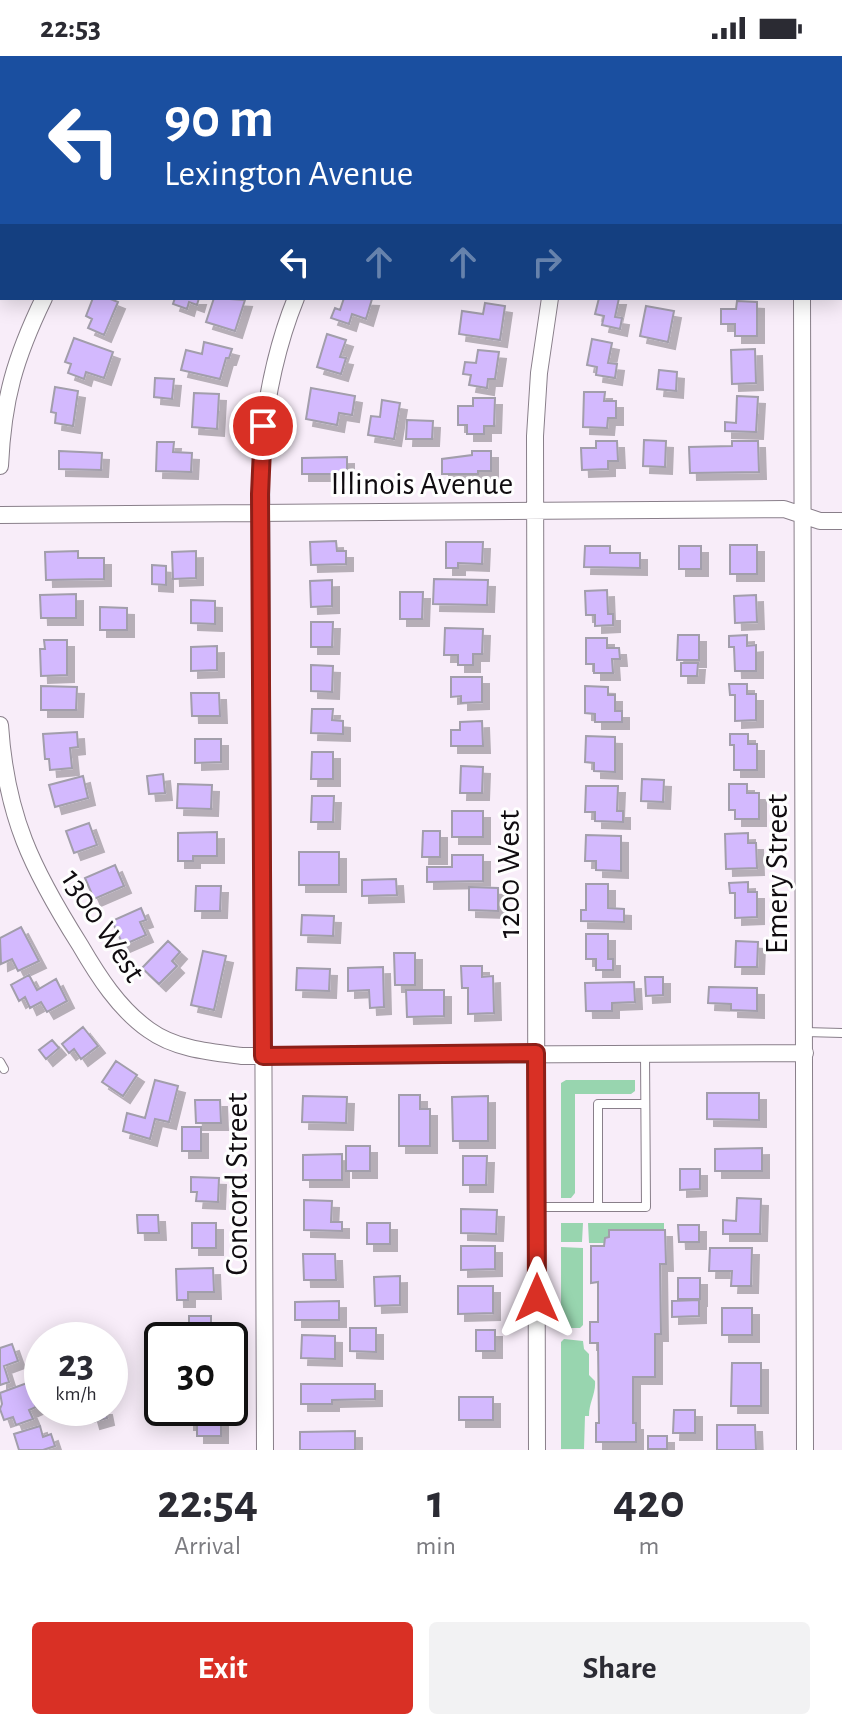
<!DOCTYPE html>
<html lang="en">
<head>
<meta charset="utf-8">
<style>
	:root { --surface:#fff; --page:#f2f2f3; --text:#2b2b33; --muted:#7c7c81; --accent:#d93025 }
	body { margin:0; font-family:"Alegreya Sans",sans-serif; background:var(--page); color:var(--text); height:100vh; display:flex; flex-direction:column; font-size:30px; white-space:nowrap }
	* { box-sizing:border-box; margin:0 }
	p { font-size:26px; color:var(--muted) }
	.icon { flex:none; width:44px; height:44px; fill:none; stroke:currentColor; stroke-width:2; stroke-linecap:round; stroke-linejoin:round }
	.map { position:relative; height:1394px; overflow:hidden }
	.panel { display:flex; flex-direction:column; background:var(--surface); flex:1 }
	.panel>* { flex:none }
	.top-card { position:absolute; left:0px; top:0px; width:842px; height:244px; box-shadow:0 4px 20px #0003; background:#1a4fa0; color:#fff; overflow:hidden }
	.speed { position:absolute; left:24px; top:1266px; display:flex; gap:16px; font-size:40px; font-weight:700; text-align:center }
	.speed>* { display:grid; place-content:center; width:104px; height:104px; border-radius:50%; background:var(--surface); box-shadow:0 4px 20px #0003; line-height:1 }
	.speed small { font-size:20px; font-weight:400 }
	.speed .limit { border:4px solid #111; border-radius:12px; background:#fff; color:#111 }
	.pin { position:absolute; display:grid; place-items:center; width:68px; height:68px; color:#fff; margin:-34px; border:4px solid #fff; border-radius:50%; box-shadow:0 2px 8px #0007 }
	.me { position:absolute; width:88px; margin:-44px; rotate:0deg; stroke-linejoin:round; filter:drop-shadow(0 0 6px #0008) }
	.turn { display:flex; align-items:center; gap:28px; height:168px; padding:0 32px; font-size:36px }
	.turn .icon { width:104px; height:104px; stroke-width:2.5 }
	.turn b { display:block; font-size:56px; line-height:68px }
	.lanes { display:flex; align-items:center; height:76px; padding:0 32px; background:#0003; justify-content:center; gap:40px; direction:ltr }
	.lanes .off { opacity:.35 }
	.eta { display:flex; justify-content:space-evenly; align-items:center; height:136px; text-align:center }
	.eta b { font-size:48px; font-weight:700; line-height:56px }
	.button { display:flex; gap:16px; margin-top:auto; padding:16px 32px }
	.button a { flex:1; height:92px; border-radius:8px; background:var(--accent); color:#fff; font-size:32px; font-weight:700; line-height:92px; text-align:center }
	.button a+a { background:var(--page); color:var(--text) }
	.status { display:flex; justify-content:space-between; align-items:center; height:56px; padding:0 40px; background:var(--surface); direction:ltr }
	.status svg { height:22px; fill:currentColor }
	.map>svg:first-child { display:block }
</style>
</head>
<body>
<div class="status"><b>22:53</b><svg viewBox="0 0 49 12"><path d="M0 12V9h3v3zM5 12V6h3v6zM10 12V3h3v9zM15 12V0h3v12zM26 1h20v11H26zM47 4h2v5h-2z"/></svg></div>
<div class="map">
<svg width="842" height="1394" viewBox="0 0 842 1394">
	<defs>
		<filter id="shadow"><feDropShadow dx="7" dy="7" stdDeviation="0" flood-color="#0004"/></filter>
	</defs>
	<rect width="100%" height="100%" fill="#f8edf9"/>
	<path fill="#98d5af" d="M566 1024H635V1035L631 1038H575V1137L571 1142H561V1027Z
		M561 1167H583L582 1186H561Z
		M588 1167H664V1174L605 1182 604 1187H589Z
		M561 1191 583 1192V1269L580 1272H565L561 1269Z
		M564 1283 583 1285 584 1293 589 1298V1319L595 1325C596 1338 589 1346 589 1360H585L584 1393H561V1286Z"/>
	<path fill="#d3b9fe" stroke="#a29eab" stroke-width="2" filter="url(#shadow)" d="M93 242H108L118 246 104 279 88 272 92 263 86 260Z
		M175 242H199L197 249 189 246 187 253 173 248Z
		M214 242 245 244 235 275 206 266Z
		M344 242 372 243 366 263 352 258 349 268 331 262 335 252 340 254Z
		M599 242H619L615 261 622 262 620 273 602 269 604 260 595 258Z
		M737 245 757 246V280H735V268H721V253H736Z
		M485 247 505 250 500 284 459 278 462 255 483 258Z
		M646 250 674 255 668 286 640 280Z
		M327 278 346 284 340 301 346 302 341 318 317 311Z
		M74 282 113 296 104 322 86 316 84 323 68 317 71 308 65 306Z
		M592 283 612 287 608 307 617 308 615 322 596 319 597 311 587 309Z
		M204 286 232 293 229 302H226L220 323 181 314 186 294 202 298Z
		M755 293 756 327 732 328 731 294Z
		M478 294 499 296 495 323H488L487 332 469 329 471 319 463 318 465 306 476 307Z
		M659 314 677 316 676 335 657 333Z
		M155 322 174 323 172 343 154 341Z
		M55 331 78 335 73 370 55 367 56 357 51 356Z
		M311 332 355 340 352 359 339 357 337 369 306 363Z
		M584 336H605L604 345H616V362H608L607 372 583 371Z
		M194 337 219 338 217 373 192 371Z
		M737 340 758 341 756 376 725 375V366L736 367Z
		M473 342H495L494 370H484V378H467V369H458V350H473Z
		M382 344 400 347 394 383 368 379 371 360 380 361Z
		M407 364 433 365 432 383H406Z
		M644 384 666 385 665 411 643 410Z
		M596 385H617L618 405H608V413L582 414 581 392H596Z
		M732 385H758L759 416 690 417 689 391 732 390Z
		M157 386H174L173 396 192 397 191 416 156 415Z
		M59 395 102 397 101 414 59 413Z
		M472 395H491V415H478V418H442V403L472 399Z
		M347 401V418H302V402Z
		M336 485 337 495H346V508L311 509 310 486Z
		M446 486H483L482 508 458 507V512H446Z
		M730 489H757V518H730Z
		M585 490H610V497H640V512L584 511Z
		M679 490H701V513H679Z
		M78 495V502H104V523L46 524 45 496Z
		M196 495V522L173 523 172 496Z
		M152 509 166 510V529L152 528Z
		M434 523 488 524 487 549 433 548Z
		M332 524V550L311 551 310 525Z
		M607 534 608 558H613V569L595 570V559H586L585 535Z
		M400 536H423L422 563H400Z
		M76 538V562H41L40 539Z
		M756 539 757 566 735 567 734 540Z
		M191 544 215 545V568L191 567Z
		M100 551 127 552V574H100Z
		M311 566H333L332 591H311Z
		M445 572 483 573 482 598H473V609H458V599H444Z
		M678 579H699V604H677Z
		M747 579V590L756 589V615H735L734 591H729V580Z
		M586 582H607V592H619L620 603H612L613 617H594V608H586Z
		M44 584H67V619L41 620 40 593H45Z
		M217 590V614L191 615V591Z
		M681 607H698L697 620H681Z
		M311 609 333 610 332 636 311 635Z
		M451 621H482V646L461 647V640L451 641Z
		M729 628H747V638H756V664L735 665V639H730Z
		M41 630 77 631 76 654H41Z
		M585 630 608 631V639H615V655H622V666H595V658L585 657Z
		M191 637H219L220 660H192Z
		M312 653H333L332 664 343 665V678L311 677Z
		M482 665 483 690H451V674H460V666Z
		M77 676 78 691 70 692 72 712 50 714 49 703H45L43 678Z
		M730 678H748V688H757V714H734V689H730Z
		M586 680 615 681V716L594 715V707L585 706Z
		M195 683H221V706L195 707Z
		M312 696H333V723H311Z
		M461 710 483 711 482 737H460Z
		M163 718 165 737 149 738 147 720Z
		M83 720 88 742 55 751 49 729Z
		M642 723 664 724 663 746 641 745Z
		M178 728 212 729 211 753 177 752Z
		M729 728H747V737H759V763H735V754H729Z
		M586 730H618L617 755H623V766L595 765V756H585Z
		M312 740H334L333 766H311Z
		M452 755H483V781H452Z
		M89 767 97 789 74 797 66 775Z
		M423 775H440V801H422Z
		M217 776V800H193V805H178V777Z
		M748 777V787H756L757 812 726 813 725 778Z
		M586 779 621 780V815L596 814V805H585Z
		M299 796H339V829H299Z
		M452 799H483V825L427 826V811H452Z
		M115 809 124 830 94 843 85 822Z
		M396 823 397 839 362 840V824Z
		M748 826V836H757V861L735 862V837H730L729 827Z
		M586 828H608V852L624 853V866L581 865V854H586Z
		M196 830H221L220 855H195Z
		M469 831 498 832V855L469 854Z
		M141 852 146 864 140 866 146 879 123 889 112 865Z
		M302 859 334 860 333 880 301 879Z
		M21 871 39 905 18 915 12 903 1 908 0 882Z
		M586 878H608V903H613V914H596V903H586Z
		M168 885 180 896 172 905 177 910 159 928 142 912Z
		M736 885 758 886 757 911H735Z
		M203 895 226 900 214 954 191 949Z
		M394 897H415V929H395Z
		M461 910H482V921L493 920 494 957 468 958V932H462Z
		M383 911 384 951 370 952 369 934 348 935V912Z
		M297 912 330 913 329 935 296 934Z
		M29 919 37 934 56 923 67 945 47 956 41 946 30 952 25 941 19 945 11 929Z
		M645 921H663V939L646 940Z
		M634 926 635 946 612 947V955H586L585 927Z
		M709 931 757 932V955L731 954V948L708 947Z
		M406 934H444V960L407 961Z
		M83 971 98 990 81 1003 74 993 69 997 62 988Z
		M52 984 59 992 46 1003 39 994Z
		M116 1005 137 1019 123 1040 102 1026Z
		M155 1024 178 1030 169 1066 155 1063 150 1083 123 1075 127 1057 145 1062Z
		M707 1037H759V1064L707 1063Z
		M399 1039H420V1053H430V1090H399Z
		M303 1040 347 1041 346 1067 302 1066Z
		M488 1040V1085H453L452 1041Z
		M195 1044H220L221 1067H196Z
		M182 1071H201V1095H182Z
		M346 1090H370V1115H346Z
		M762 1092V1115H715V1093Z
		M342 1098V1124H303V1099Z
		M463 1100H487L486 1129H463Z
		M680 1113H700V1133L680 1134Z
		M191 1121 219 1122 218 1146 196 1145 197 1136H191Z
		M737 1142 761 1143 760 1178H723V1164L736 1165Z
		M304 1144 332 1145 331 1166H342V1175L304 1174Z
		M461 1153 497 1154 496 1178 461 1177Z
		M137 1159H158L159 1177H138Z
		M192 1167H216V1192H192Z
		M367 1167H390V1188H367Z
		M678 1169H699V1186H679Z
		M609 1174H665L666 1208H660L661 1278H655V1321H633V1367H636V1386H596V1367H599L598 1287H590V1266H598V1226L591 1227V1190H604L605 1182 609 1181Z
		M461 1190H495V1213L461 1214Z
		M710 1192H752L751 1230H731L732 1215H709Z
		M303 1198H335L336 1224H304Z
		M213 1212 214 1236H188V1244H177L176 1213Z
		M400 1220V1249L375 1250 374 1221Z
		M678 1222H700V1243H678Z
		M458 1230H493V1257L458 1258Z
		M699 1244V1260L672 1261V1245Z
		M339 1245V1264H295V1246Z
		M722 1252H752V1279H722Z
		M189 1260H211V1284H180L181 1277H189Z
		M350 1272H376V1296L350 1295Z
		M476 1274H495V1295H476Z
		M302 1279 335 1280V1303L301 1302Z
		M12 1288 18 1305 4 1310 9 1326 0 1329V1292Z
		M732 1307H761V1350H731Z
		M27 1327 36 1351 29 1354 33 1363 16 1369 13 1361 4 1364 0 1353 2 1348 0 1337Z
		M301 1328H375V1343L332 1344V1348H301Z
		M459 1341H493V1364H459Z
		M89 1352H105L107 1362 93 1366Z
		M674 1354H695V1377H673Z
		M187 1355H221V1380H197V1367H187Z
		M717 1369H755L756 1394H717Z
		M40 1370 43 1381 51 1378 55 1390 43 1394H19L14 1378Z
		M355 1375V1394H300V1376Z
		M648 1380H667V1393H648Z"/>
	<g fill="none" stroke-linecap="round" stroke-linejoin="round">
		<g stroke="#897f8a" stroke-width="10">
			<path id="service" d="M805 976 842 977
				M0 1006 4 1013
				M537 1151H646L645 997
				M598 1151V1048H645"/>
		</g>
		<g stroke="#897f8a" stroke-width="18">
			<path id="minor" d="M105 0V2
				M339 0V2
				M573 0V2
				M803 2V0
				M840 191H842
				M802 242 805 1394
				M0 410C3 343 15 302 44 242
				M0 459 784 453 820 465H842
				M0 669C6 760 32 813 80 889 98 920 119 953 149 974 175 993 210 996 242 1000L805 997
				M265 1394 261 394C266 342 276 291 296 242
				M537 1394 535 380 539 317 550 242"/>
		</g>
		<use href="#service" stroke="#fff" stroke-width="8"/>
		<use href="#minor" stroke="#fff" stroke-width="16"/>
	</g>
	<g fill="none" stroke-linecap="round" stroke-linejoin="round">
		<g stroke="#8d1f18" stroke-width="20">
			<path id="route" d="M263 370 260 438 263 1000 536 997 537 1242"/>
		</g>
		<use href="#route" stroke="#d93025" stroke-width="14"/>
	</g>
	<g text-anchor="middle" stroke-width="6" stroke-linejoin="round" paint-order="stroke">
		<g font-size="32" fill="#100c10" stroke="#fefefe">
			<text x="422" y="438">Illinois Avenue</text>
			<text transform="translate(508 818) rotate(-90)" y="11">1200 West</text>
			<text transform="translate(776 818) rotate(-90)" y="11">Emery Street</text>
			<text transform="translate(104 869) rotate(57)" y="11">1300 West</text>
			<text transform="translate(236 1128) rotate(-90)" y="11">Concord Street</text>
		</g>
	</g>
</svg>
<div class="speed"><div>23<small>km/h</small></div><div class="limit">30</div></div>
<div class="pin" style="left:263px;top:370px;background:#d93025"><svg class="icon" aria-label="arrive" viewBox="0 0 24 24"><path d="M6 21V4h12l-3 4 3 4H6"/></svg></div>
<svg class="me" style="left:537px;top:1242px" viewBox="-20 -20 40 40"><path d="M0-17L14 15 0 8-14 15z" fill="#d93025" stroke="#fff" stroke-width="4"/></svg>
<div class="top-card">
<div class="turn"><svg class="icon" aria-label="left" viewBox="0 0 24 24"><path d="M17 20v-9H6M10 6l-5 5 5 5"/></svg><div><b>90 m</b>Lexington Avenue</div></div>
<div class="lanes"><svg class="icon" aria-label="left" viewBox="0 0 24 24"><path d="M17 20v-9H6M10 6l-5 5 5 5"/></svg><svg class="icon off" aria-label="ahead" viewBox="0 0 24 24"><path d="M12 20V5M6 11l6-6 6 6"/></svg><svg class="icon off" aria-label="ahead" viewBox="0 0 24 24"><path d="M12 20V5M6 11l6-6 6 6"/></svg><svg class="icon off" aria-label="right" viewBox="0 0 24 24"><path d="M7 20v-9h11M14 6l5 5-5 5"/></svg></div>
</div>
</div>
<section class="panel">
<div class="eta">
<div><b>22:54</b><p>Arrival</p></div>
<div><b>1</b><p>min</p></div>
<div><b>420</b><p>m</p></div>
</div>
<div class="button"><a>Exit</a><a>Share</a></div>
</section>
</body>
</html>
